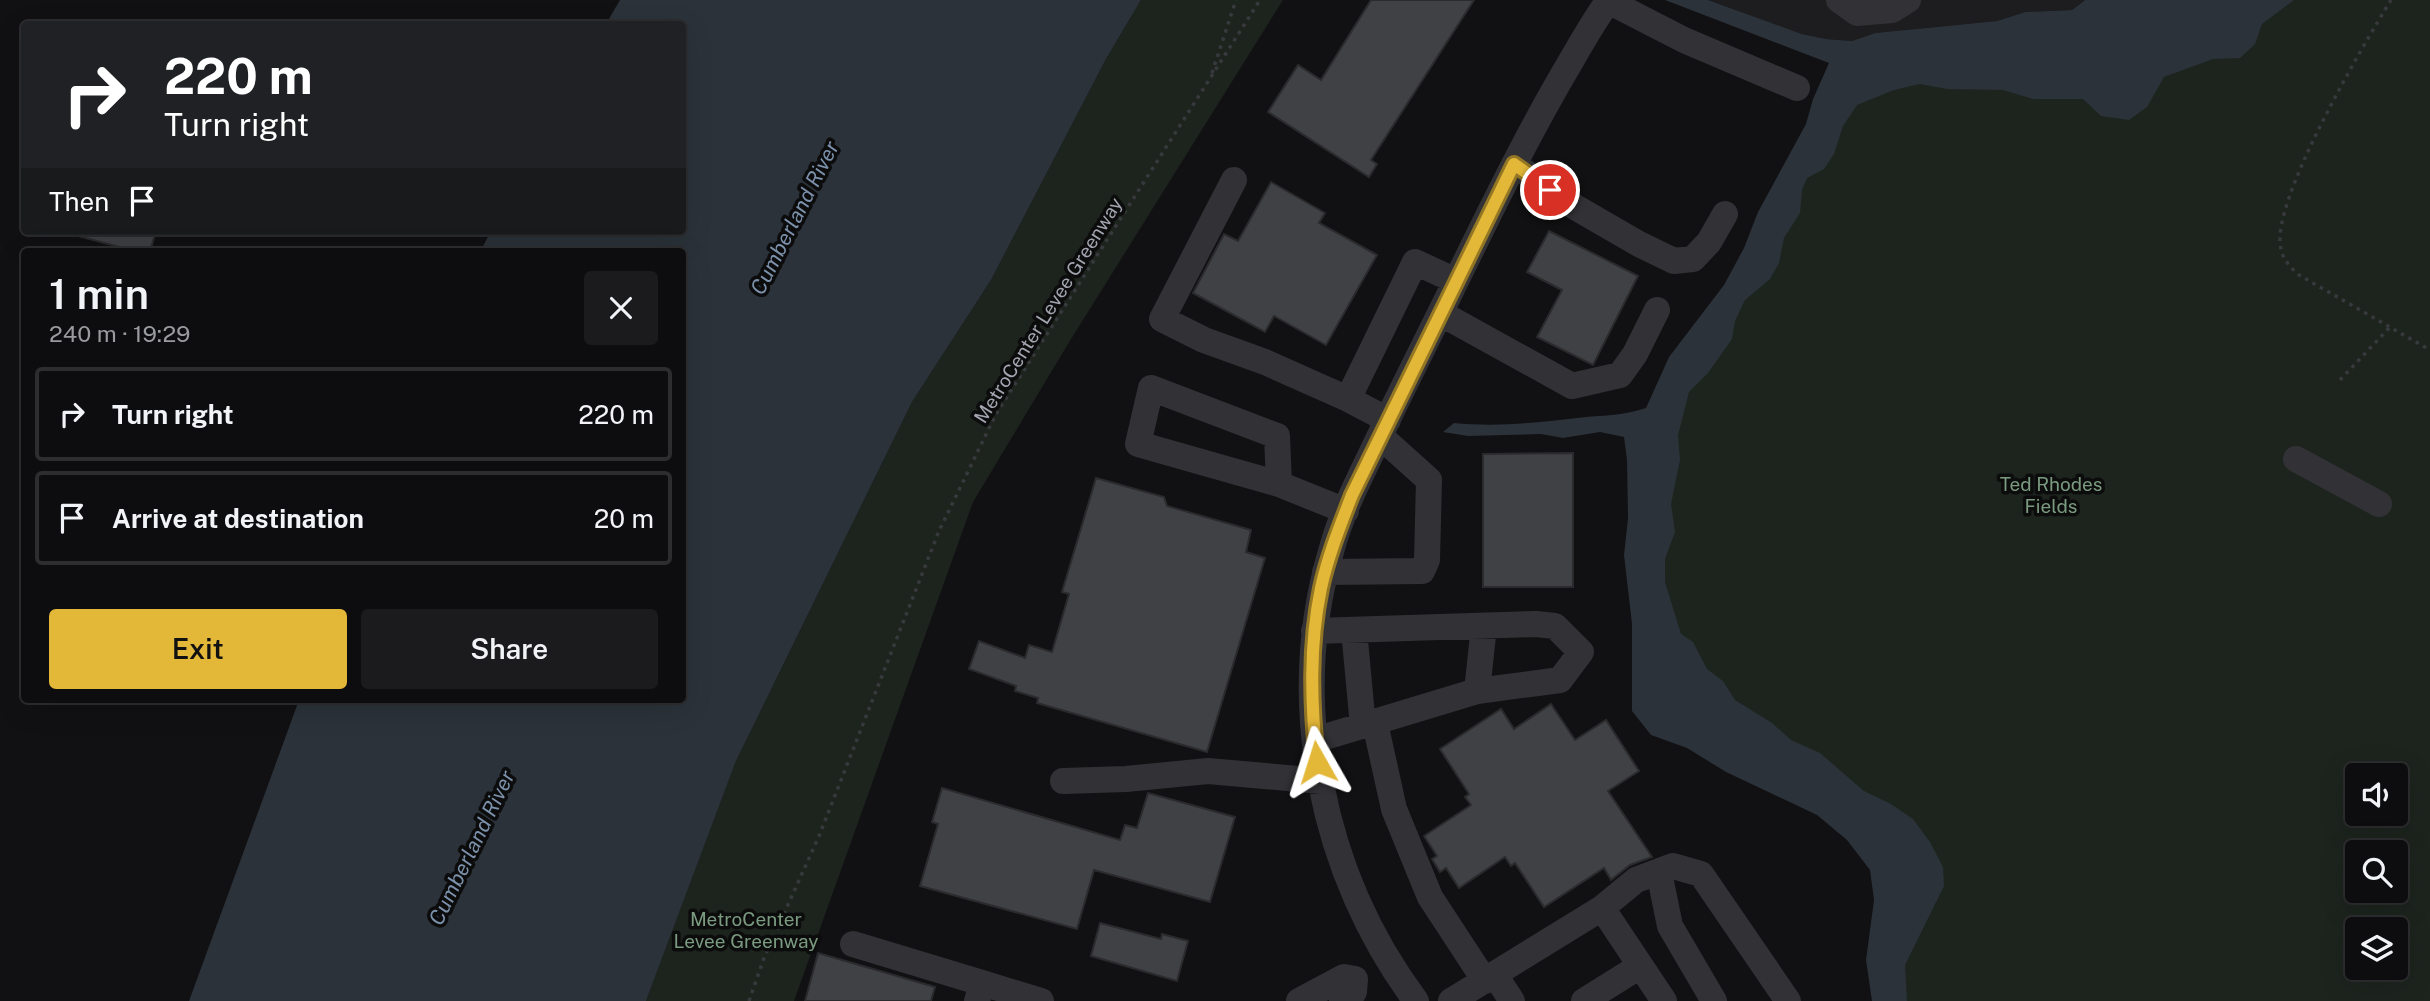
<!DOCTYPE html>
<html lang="en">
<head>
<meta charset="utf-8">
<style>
	:root { --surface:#0d0c0e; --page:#1b1a1c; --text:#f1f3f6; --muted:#9a9b9e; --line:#2d2c2e; --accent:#e3b738 }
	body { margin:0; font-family:"Public Sans",sans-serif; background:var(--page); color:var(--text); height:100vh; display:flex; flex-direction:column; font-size:26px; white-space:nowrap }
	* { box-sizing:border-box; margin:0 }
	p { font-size:23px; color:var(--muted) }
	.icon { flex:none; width:38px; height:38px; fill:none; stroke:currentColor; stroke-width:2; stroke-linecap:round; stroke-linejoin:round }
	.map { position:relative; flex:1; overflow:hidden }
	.drawer { position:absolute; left:21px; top:248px; width:665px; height:455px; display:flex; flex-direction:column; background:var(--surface); border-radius:7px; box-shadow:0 7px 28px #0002,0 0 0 2px var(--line) }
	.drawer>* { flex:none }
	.banner { position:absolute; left:21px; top:21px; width:665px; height:214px; border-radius:7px; box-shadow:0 7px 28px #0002,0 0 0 2px var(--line); background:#202124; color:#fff; overflow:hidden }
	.tools { position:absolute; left:2345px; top:763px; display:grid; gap:14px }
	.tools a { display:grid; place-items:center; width:63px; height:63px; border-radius:7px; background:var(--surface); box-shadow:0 7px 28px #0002,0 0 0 2px var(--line); font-size:35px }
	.pin { position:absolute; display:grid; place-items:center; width:60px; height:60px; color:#fff; margin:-30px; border:4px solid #fff; border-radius:50%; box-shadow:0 2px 7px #0007 }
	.me { position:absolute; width:77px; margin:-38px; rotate:354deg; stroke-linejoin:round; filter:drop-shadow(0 0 5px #0008) }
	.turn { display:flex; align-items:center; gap:24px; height:147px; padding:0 28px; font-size:32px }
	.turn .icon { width:91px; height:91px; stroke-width:2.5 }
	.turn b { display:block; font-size:49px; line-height:60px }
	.then { display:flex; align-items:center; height:66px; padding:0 28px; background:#0003; gap:14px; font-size:26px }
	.round { display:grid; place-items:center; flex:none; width:74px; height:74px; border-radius:7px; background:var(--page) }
	.overview { display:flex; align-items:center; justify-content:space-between; height:119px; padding:0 28px }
	h1 { font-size:42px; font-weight:600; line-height:52px }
	.action { display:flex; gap:14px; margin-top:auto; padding:14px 28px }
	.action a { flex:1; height:80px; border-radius:7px; background:var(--accent); color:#111; font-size:28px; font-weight:600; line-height:80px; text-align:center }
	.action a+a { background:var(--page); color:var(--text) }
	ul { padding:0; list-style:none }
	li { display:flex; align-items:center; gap:21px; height:94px; margin:0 14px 10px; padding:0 14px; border:4px solid var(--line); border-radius:7px }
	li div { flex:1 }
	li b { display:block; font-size:26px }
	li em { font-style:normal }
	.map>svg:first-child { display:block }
</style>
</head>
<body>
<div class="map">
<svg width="2430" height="1001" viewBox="0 0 2430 1001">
	<rect width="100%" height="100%" fill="#111012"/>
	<path fill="#1d1d1f" d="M1708 0H2085L2072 10 2025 12 1997 21 1875 33 1852 41 1826 39 1802 34Z"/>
	<path fill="#1d241e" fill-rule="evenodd" d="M1141 0H1283L1068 344 973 502 794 1001H646L736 761 912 402 991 280 1106 59Z
		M2104 0H2430V1001H1891L1895 876 1814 789 1659 705 1645 462 1863 67 2100 4ZM2357 775H2396V814H2357ZM2357 852H2396V891H2357ZM2357 929H2396V968H2357Z"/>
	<path fill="#2b3239" d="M620 0H1141L1106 59 991 280 912 402 736 761 646 1001H189L299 700H682V252H480L491 231H682V24H606Z
		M1665 0H1708L1802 34 1826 39 1852 41 1875 33 1997 21 2025 12 2072 10 2085 0H2294L2262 24 2255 44 2240 58 2213 59 2164 77 2147 107 2129 120 2101 116 2083 99H2033L2003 90 1947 89 1920 84 1894 90 1857 105 1843 126 1834 154 1824 169 1807 178 1802 190 1800 213 1784 238 1779 263 1770 279 1745 300 1735 321 1732 339 1708 373 1689 392 1678 435 1680 460 1671 504 1675 532 1665 559V582L1681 634 1693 642 1707 669 1723 681 1735 700 1772 723 1791 740 1820 753 1864 791 1891 804 1913 819 1930 842 1943 867 1944 886 1905 965 1907 1001H1872L1866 960 1874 900 1870 870 1847 840 1817 815 1726 772 1687 748 1651 735 1632 711V624L1624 555 1628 518 1627 460 1624 437 1600 432 1563 438 1541 434 1468 436 1443 432 1454 423C1495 427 1536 423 1577 418 1601 415 1623 416 1646 408L1669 357 1724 285 1744 248 1758 212 1806 124 1813 99 1829 63Z"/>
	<path fill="#404145" stroke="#2b2b2e" stroke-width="2" d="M1371 0H1474L1371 160 1377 164 1369 177 1268 112 1298 65 1321 80Z
		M1271 182 1325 213 1319 223 1377 255 1326 345 1274 316 1265 332 1193 293 1224 234 1238 241Z
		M78 231H156L150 252H138L78 236Z
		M1549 231 1638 276 1593 365 1537 337 1562 290 1527 272Z
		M1573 453V587H1483V454Z
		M1096 478 1164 497 1167 506 1251 530 1246 552 1265 558 1207 752 1037 703 1038 698 1015 691 1016 686 969 669 979 641 1025 658 1029 645 1052 652 1069 594 1062 592Z
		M1551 704 1575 740 1606 720 1639 771 1608 791 1652 857 1630 865 1611 880 1604 868 1544 907 1515 863 1511 866 1505 857 1459 888 1446 868 1440 872 1432 859 1437 856 1424 836 1471 805 1465 797 1469 794 1440 749 1501 709 1514 729Z
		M942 788 1120 840 1125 825 1137 828 1148 793 1235 817 1210 902 1094 870 1077 929 920 886 938 824 932 822Z
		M1100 923 1161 939 1162 934 1188 941 1177 981 1091 956Z
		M818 953 935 987 931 1001H805Z"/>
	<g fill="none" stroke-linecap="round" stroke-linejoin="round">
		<path stroke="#38393d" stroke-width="3.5" stroke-dasharray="3.5 5" stroke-linecap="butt" d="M2391 0C2364 44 2269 203 2281 249 2283 260 2291 268 2299 275L2430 350
			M1212 73 1236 0
			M2340 380 2390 327
			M749 1001 764 958 819 836 939 531 996 414 1260 0"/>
		<path stroke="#323236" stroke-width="26" d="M1839 0 1857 13 1892 10 1908 0
			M1608 1 1684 40 1797 88
			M1514 164 1568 203 1639 244 1674 261 1693 259 1709 242 1725 214
			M1234 180 1162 319 1204 340 1265 362 1348 399
			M1440 313 1572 386 1620 375 1635 354 1657 310
			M1388 420 1348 399 1415 262 1456 281
			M2296 459 2379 504
			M1279 484 1138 444 1151 388 1277 436 1279 484 1346 511
			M1325 572 1422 571 1427 560 1429 480 1380 436
			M1354 630 1363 726
			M1314 631 1536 624 1555 626 1581 652 1560 680 1477 691 1315 740
			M1477 691 1484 626
			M1375 723 1394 809 1430 897 1485 981
			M1063 781 1126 779 1208 771 1321 781
			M1659 872 1670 926 1714 1001
			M1602 908 1664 1001
			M853 944 982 983
			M1495 975 1512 1001
			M977 1001 982 983 1041 1001
			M1299 1001 1344 977 1355 979 1354 992 1342 1001
			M1416 1001C1321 874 1286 701 1332 548 1341 515 1357 483 1372 452 1398 397 1425 344 1452 289 1490 212 1527 135 1571 61 1583 40 1595 19 1609 0
			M1451 1001 1602 908 1636 880 1673 866 1701 874 1788 1001
			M1584 1001 1640 966"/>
	</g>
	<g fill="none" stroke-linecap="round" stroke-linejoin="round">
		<g stroke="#947724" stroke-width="18">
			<path id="route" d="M1317 762C1311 704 1309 646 1321 588 1328 556 1340 526 1352 495L1514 164 1550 190"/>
		</g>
		<use href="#route" stroke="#e3b738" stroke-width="12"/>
	</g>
	<g text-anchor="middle" stroke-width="7" stroke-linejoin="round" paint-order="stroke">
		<g font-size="19" fill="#a3a6b1" stroke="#0c0c0d">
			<text transform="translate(1048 310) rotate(-58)" y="7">MetroCenter Levee Greenway</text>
		</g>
		<g font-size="19" fill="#7b9b80" stroke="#0c0c0d">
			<text x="2051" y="491">Ted Rhodes<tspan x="2051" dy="22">Fields</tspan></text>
			<text x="746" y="926">MetroCenter<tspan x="746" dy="22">Levee Greenway</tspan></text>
		</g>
		<g font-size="21" font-style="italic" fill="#7c91ab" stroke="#0c0c0d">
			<text transform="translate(795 218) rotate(-63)" y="7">Cumberland River</text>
			<text transform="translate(472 848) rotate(-64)" y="7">Cumberland River</text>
		</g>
	</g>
</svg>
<div class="tools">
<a><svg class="icon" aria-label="sound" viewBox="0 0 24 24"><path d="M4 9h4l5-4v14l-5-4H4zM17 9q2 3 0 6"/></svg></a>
<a><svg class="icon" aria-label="search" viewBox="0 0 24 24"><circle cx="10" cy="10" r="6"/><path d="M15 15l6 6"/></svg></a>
<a><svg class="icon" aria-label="layers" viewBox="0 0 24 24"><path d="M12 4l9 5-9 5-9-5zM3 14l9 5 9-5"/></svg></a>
</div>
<div class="pin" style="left:1550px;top:190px;background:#d93025"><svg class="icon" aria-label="arrive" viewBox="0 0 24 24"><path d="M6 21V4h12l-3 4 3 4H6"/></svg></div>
<svg class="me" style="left:1317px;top:762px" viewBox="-20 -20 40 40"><path d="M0-17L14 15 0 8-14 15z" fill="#e3b738" stroke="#fff" stroke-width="4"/></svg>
<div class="banner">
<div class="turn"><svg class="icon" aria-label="right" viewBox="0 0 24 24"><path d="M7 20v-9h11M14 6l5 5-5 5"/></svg><div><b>220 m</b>Turn right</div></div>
<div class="then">Then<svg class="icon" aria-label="arrive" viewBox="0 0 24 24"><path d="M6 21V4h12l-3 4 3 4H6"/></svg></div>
</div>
<section class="drawer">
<div class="overview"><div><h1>1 min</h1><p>240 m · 19:29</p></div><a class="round"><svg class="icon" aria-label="close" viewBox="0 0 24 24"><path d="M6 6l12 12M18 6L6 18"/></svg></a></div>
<ul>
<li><svg class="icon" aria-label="right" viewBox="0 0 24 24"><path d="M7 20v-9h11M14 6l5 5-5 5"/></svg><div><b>Turn right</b></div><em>220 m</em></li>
<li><svg class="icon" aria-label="arrive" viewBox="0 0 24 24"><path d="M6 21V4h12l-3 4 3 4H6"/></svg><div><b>Arrive at destination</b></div><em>20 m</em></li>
</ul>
<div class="action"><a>Exit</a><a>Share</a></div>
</section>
</div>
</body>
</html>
